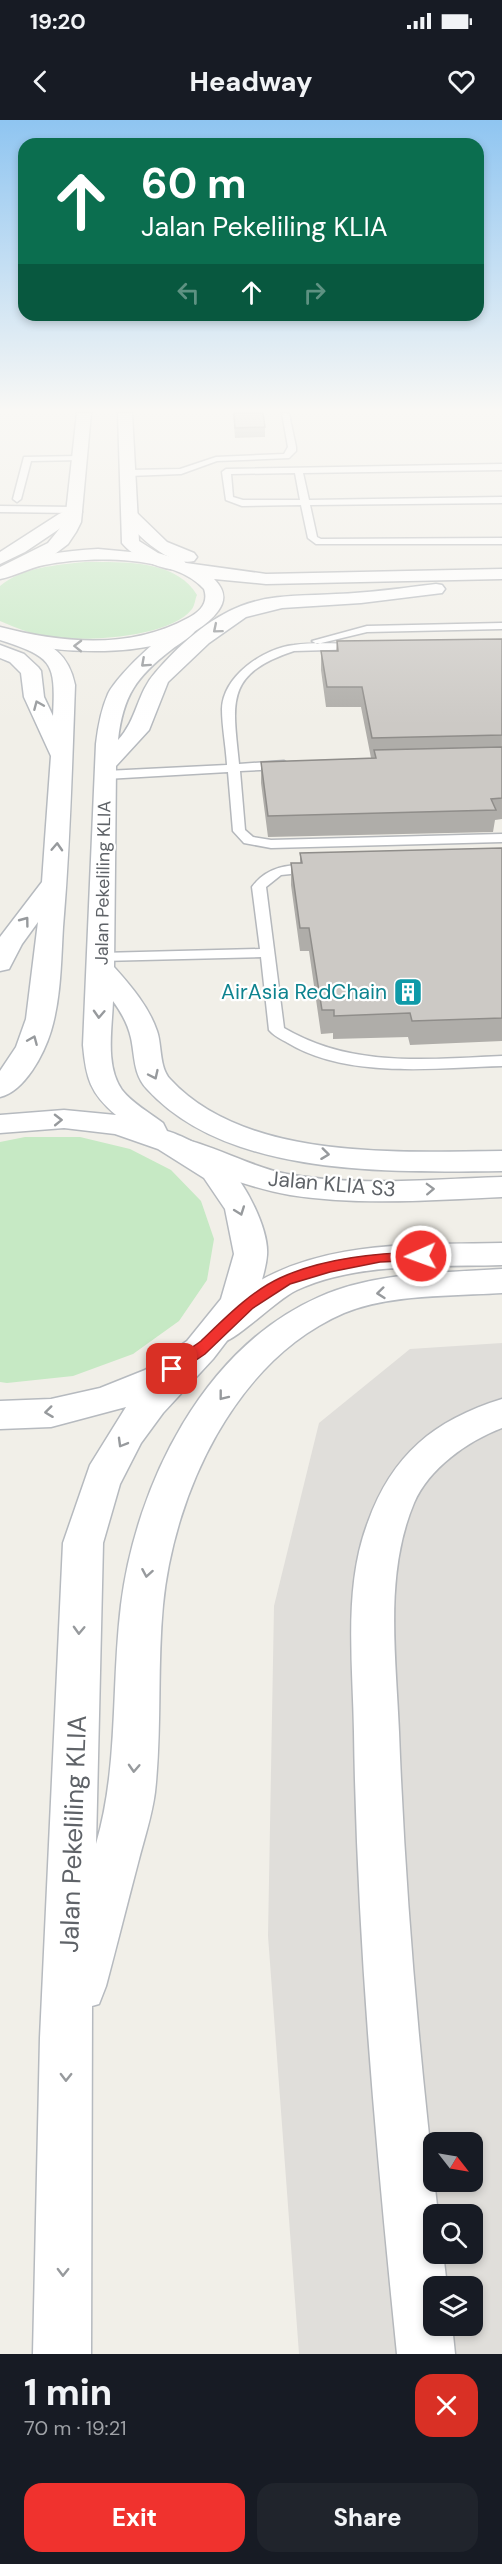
<!DOCTYPE html>
<html lang="en">
<head>
<meta charset="utf-8">
<style>
	:root { --surface:#171b24; --page:#20242c; --text:#f1f3f6; --muted:#9ea1a6; --accent:#f0322e }
	body { margin:0; font-family:"DM Sans",sans-serif; background:var(--page); color:var(--text); height:100vh; display:flex; flex-direction:column; font-size:22px; white-space:nowrap }
	* { box-sizing:border-box; margin:0 }
	p { font-size:20px; color:var(--muted) }
	.icon { flex:none; width:33px; height:33px; fill:none; stroke:currentColor; stroke-width:2; stroke-linecap:round; stroke-linejoin:round }
	.map { position:relative; height:2234px; overflow:hidden }
	.drawer { display:flex; flex-direction:column; background:var(--surface); flex:1 }
	.drawer>* { flex:none }
	.top-card { position:absolute; left:18px; top:18px; width:466px; height:183px; border-radius:18px; box-shadow:0 3px 9px #0003; background:#0b6e4f; color:#fff; overflow:hidden }
	.needle { width:39px; rotate:121deg }
	.fabs { position:absolute; left:423px; top:2012px; display:grid; gap:12px }
	.fabs a { display:grid; place-items:center; width:60px; height:60px; border-radius:12px; background:var(--surface); box-shadow:0 3px 9px #0003; font-size:30px }
	.pin { position:absolute; display:grid; place-items:center; width:51px; height:51px; color:#fff; margin:-26px; border-radius:12px; box-shadow:0 3px 9px #0006 }
	.me { position:absolute; width:66px; margin:-33px; rotate:268deg; stroke-linejoin:round; filter:drop-shadow(0 0 4px #0008) }
	.turn { display:flex; align-items:center; gap:21px; height:126px; padding:0 24px; font-size:27px }
	.turn .icon { width:78px; height:78px; stroke-width:2.5 }
	.turn b { display:block; font-size:42px; line-height:51px }
	.lanes { display:flex; align-items:center; height:57px; padding:0 24px; background:#0003; justify-content:center; gap:30px; direction:ltr }
	.lanes .off { opacity:.35 }
	.round { display:grid; place-items:center; flex:none; width:63px; height:63px; border-radius:18px; background:var(--page) }
	.headline { display:flex; align-items:center; justify-content:space-between; height:102px; padding:0 24px }
	h1 { font-size:36px; font-weight:800; line-height:45px }
	.cta { display:flex; gap:12px; margin-top:auto; padding:12px 24px }
	.cta a { flex:1; height:69px; border-radius:18px; background:var(--accent); color:#fff; font-size:24px; font-weight:800; line-height:69px; text-align:center }
	.cta a+a { background:var(--page); color:var(--text) }
	.status { display:flex; justify-content:space-between; align-items:center; height:42px; padding:0 30px; background:var(--surface); direction:ltr }
	.status svg { height:16px; fill:currentColor }
	header { display:flex; justify-content:space-between; align-items:center; height:78px; padding:0 24px; background:var(--surface); font-size:27px; font-weight:800 }
	.map>svg:first-child { display:block }
</style>
</head>
<body>
<div class="status"><b>19:20</b><svg viewBox="0 0 49 12"><path d="M0 12V9h3v3zM5 12V6h3v6zM10 12V3h3v9zM15 12V0h3v12zM26 1h20v11H26zM47 4h2v5h-2z"/></svg></div>
<header><svg class="icon" aria-label="back" viewBox="0 0 24 24"><path d="M15 5l-7 7 7 7"/></svg>Headway<svg class="icon" aria-label="heart" viewBox="0 0 24 24"><path d="M12 20l-8-8c-3-5 5-10 8-4 3-6 11-1 8 4z"/></svg></header>
<div class="map">
<svg width="502" height="2234" viewBox="0 0 502 2234">
	<rect width="100%" height="100%" fill="#f1efe8"/>
	<path fill="#e0deda" fill-rule="evenodd" d="M502 1223V2234H299L268 1816 274 1486 319 1303 410 1229ZM434 2022H472V2061H434ZM434 2094H472V2133H434ZM434 2166H472V2205H434Z"/>
	<path fill="#c6e9c4" d="M85 442C122 442 176 439 197 475 195 479 195 485 192 489 170 518 83 522 49 517 31 514 16 508 0 501V466C22 447 58 445 85 442Z
		M25 1017H80L130 1029 171 1050 201 1081 214 1119 207 1160 179 1201 133 1234 73 1256 7 1263 0 1262V1022Z"/>
	<g fill="none" stroke-linecap="round" stroke-linejoin="round">
		<g stroke="#b5b8bc" stroke-width="3">
			<path id="service" d="M282 293 289 294 296 327V331L289 338 217 341 181 354 129 356 125 353 129 350 180 349 216 337 284 334 288 327Z
				M79 336 83 338 82 340 31 341 21 379 17 382 13 379 24 337Z
				M502 344V350L303 353 309 380 502 377V383L310 385 317 417 321 419 502 418V424H316L308 418 301 385 242 386 226 380 222 352 226 349ZM295 353 300 380H243L233 377 231 354Z
				M0 386 74 387 78 390 74 393 0 392Z
				M502 503V509L367 512 317 524 312 521 367 506Z
				M359 524 364 527 363 529 294 531C224 554 233 583 239 644L284 641 290 645 284 649 240 651 245 710 253 717 271 720 502 714V722L271 728 244 723 233 711 228 652 106 659 100 655 106 651 227 645C226 626 222 607 222 589 223 556 264 528 294 525 315 522 338 524 359 524Z
				M315 744 322 748 320 751 281 755 266 767 284 908C352 948 426 939 502 936V946C436 948 347 959 288 923 281 919 274 916 269 910L261 837 101 841 94 837 101 833 260 829 252 767C268 745 290 745 315 744Z"/>
		</g>
		<g stroke="#b5b8bc" stroke-width="3">
			<path id="minor" d="M77 293H91L81 402 76 412 68 424 51 437 12 455H0V447L48 423 65 402Z
				M118 293H132L139 421 158 433 184 441 187 445 184 449C166 453 134 438 122 423Z
				M187 1020C221 1029 252 1047 287 1054 357 1067 431 1059 502 1057V1077C432 1080 360 1086 290 1075 250 1068 213 1053 176 1037L171 1030 176 1023Z
				M502 1123V1145C438 1147 356 1142 297 1170 277 1179 235 1222 222 1222 218 1222 213 1220 209 1219L203 1210C210 1198 221 1189 232 1180 305 1119 412 1125 502 1123Z
				M502 1279V1308C468 1321 429 1348 414 1383 384 1454 396 1536 399 1612 405 1773 419 1935 438 2094H434V2133H443L447 2166H434V2205H452L455 2234H397C376 2027 357 1820 354 1612 353 1544 343 1467 368 1402 392 1335 434 1300 502 1279Z"/>
		</g>
		<g stroke="#b5b8bc" stroke-width="3">
			<path id="tertiary" d="M74 387 80 389 82 392 80 395 25 432 0 444V432L59 394Z
				M130 390 136 392 167 422 194 433 197 437 194 441C169 447 135 414 122 395Z
				M98 429 152 434 186 443 266 454 502 449V459L266 464 214 459C224 469 227 479 218 491 181 543 54 535 0 519V507C62 523 129 530 188 498 200 492 209 483 204 469 173 434 86 436 44 445 29 448 15 456 0 459V448C32 435 64 431 98 429Z"/>
		</g>
		<g stroke="#b6babf" stroke-width="3">
			<path id="secondary" d="M436 464 442 465 445 469 442 473 361 483 282 488 246 497 209 523 168 562 149 610 116 646 114 847C131 866 149 887 157 911 162 925 159 947 170 959 245 1041 399 1032 502 1031V1051C391 1052 228 1058 147 969 133 954 135 936 131 918 128 904 121 892 113 881 112 909 105 946 122 970 132 983 150 993 163 1003L167 1011C184 1016 214 1032 227 1045 245 1063 269 1109 267 1135 266 1150 257 1179 249 1192L213 1239 163 1293 141 1323 120 1364 103 1423 96 1724C119 1646 111 1565 121 1485 136 1365 203 1228 319 1177 375 1152 442 1153 502 1149V1173C453 1176 390 1174 344 1193 235 1240 174 1373 163 1485 157 1547 162 1610 155 1672 152 1696 144 1719 138 1743 127 1784 117 1825 106 1866L99 1884 92 1886 91 2234H33L40 1918 63 1423 90 1345 126 1287 51 1307 0 1309V1281L51 1279 100 1268 145 1250 187 1221 221 1179 234 1134 225 1089 204 1058 158 1029 115 1014 64 1008 0 1013V995L64 990 116 995C90 973 86 958 83 925L96 624C98 607 101 590 108 574 118 554 175 497 197 502L199 506C193 516 180 523 171 530 136 557 123 576 118 620 137 600 137 573 155 553 177 527 209 498 241 486 271 474 304 476 336 474 369 473 403 468 436 464Z
				M0 509C8 509 16 512 23 515 52 523 69 535 75 565 72 646 70 726 63 807 61 841 61 878 51 911 44 934 25 971 0 977V951L16 927 26 899 38 802 22 824 9 849 0 851V817L42 762 45 719 51 636 24 577 21 553 10 542 0 538V525L24 534 38 547 41 551 44 577 53 596C56 541 52 537 0 520Z"/>
		</g>
		<use href="#service" fill="#fff" fill-rule="evenodd"/>
		<use href="#minor" fill="#fff" fill-rule="evenodd"/>
		<use href="#tertiary" fill="#fff" fill-rule="evenodd"/>
		<use href="#secondary" fill="#fff" fill-rule="evenodd"/>
	</g>
	<path fill="#afada9" d="M233 293H263L265 307V317L235 318Z
		M502 519V699L495 700 493 712 268 717 261 663V642L371 638 361 587H326L321 550V531H336L337 521Z
		M502 728V921L410 925 408 917 333 919V913L321 914 309 831H300L291 765V743H300V733Z"/>
	<path fill="#ccc9c5" stroke="#8f8d8a" stroke-width="1.5" d="M234 293H263L265 307 235 308Z
		M502 519V615L372 618 362 567H327L321 531H338L337 521Z
		M502 627V678L491 679 496 690 268 696 261 642 376 638 374 630Z
		M502 728V898L412 901 410 893 334 896V890H322L309 808H300L291 743H302L300 733Z"/>
	<defs><path id="oneway-chevron" d="M-2-3.5L2.5 0L-2 3.5" fill="none" stroke-width="1.6" stroke-linecap="round" stroke-linejoin="round" transform="scale(1.5)"/></defs>
	<g stroke="#979a9d">
		<use href="#oneway-chevron" transform="translate(217 509) rotate(140)"/>
		<use href="#oneway-chevron" transform="translate(78 526) rotate(-179)"/>
		<use href="#oneway-chevron" transform="translate(145 543) rotate(138)"/>
		<use href="#oneway-chevron" transform="translate(38 585) rotate(-113)"/>
		<use href="#oneway-chevron" transform="translate(57 727) rotate(-87)"/>
		<use href="#oneway-chevron" transform="translate(25 801) rotate(-53)"/>
		<use href="#oneway-chevron" transform="translate(99 894) rotate(93)"/>
		<use href="#oneway-chevron" transform="translate(33 920) rotate(-67)"/>
		<use href="#oneway-chevron" transform="translate(154 955) rotate(65)"/>
		<use href="#oneway-chevron" transform="translate(58 1000) rotate(-1)"/>
		<use href="#oneway-chevron" transform="translate(325 1034) rotate(7)"/>
		<use href="#oneway-chevron" transform="translate(430 1069) rotate(-2)"/>
		<use href="#oneway-chevron" transform="translate(240 1091) rotate(70)"/>
		<use href="#oneway-chevron" transform="translate(381 1173) rotate(174)"/>
		<use href="#oneway-chevron" transform="translate(223 1276) rotate(128)"/>
		<use href="#oneway-chevron" transform="translate(49 1292) rotate(173)"/>
		<use href="#oneway-chevron" transform="translate(122 1323) rotate(120)"/>
		<use href="#oneway-chevron" transform="translate(147 1453) rotate(100)"/>
		<use href="#oneway-chevron" transform="translate(79 1510) rotate(92)"/>
		<use href="#oneway-chevron" transform="translate(134 1648) rotate(93)"/>
		<use href="#oneway-chevron" transform="translate(66 1957) rotate(91)"/>
		<use href="#oneway-chevron" transform="translate(63 2152) rotate(91)"/>
	</g>
	<linearGradient id="sky" x2="0" y2="1"><stop stop-color="#8fc5f1"/><stop offset="0.48" stop-color="#f9f8f5"/><stop offset="1" stop-color="#f9f8f5" stop-opacity="0"/></linearGradient>
	<rect width="502" height="605" fill="url(#sky)"/>
	<path fill="#f0322e" stroke="#9c201e" stroke-width="1.5" d="M421 1132 428 1136 426 1140 380 1142 330 1152 290 1164 253 1188 205 1234 177 1253H167L165 1249C172 1237 190 1230 201 1221 225 1198 250 1172 280 1158 323 1138 375 1133 421 1132Z"/>
	<defs>
		<g id="building-square" transform="scale(1.5)"><rect x="-9" y="-9" width="18" height="18" rx="4" fill="#0f9aa8" stroke="#fff"/><path d="M-4-6H4V6H1V3H-1V6H-4ZM-2.5-4.3h1.7v1.8h-1.7ZM.8-4.3h1.7v1.8H.8ZM-2.5-1h1.7V.8h-1.7ZM.8-1h1.7V.8H.8Z" fill="#fff"/></g>
	</defs>
	<g fill-rule="evenodd">
		<use href="#building-square" x="408" y="872"/>
	</g>
	<g text-anchor="middle" stroke-width="4.5" stroke-linejoin="round" paint-order="stroke">
		<g font-size="18" fill="#5f6368" stroke="#fff">
			<text transform="translate(103 763) rotate(-89)" y="6">Jalan Pekeliling KLIA</text>
		</g>
		<g font-size="21" fill="#0d838f" stroke="#fff" text-anchor="end">
			<text x="387" y="879">AirAsia RedChain</text>
		</g>
		<g font-size="21" fill="#5f6368" stroke="#fff">
			<text transform="translate(332 1064) rotate(5)" y="7">Jalan KLIA S3</text>
		</g>
		<g font-size="26" fill="#5f6368" stroke="#fff">
			<text transform="translate(73 1714) rotate(-88)" y="9">Jalan Pekeliling KLIA</text>
		</g>
	</g>
</svg>
<div class="fabs">
<a><svg class="needle" viewBox="-14 -14 28 28"><path d="M0-13l5 13h-10z" fill="#e53935"/><path d="M0 13l5-13h-10z" fill="#9ea1a6"/></svg></a>
<a><svg class="icon" aria-label="search" viewBox="0 0 24 24"><circle cx="10" cy="10" r="6"/><path d="M15 15l6 6"/></svg></a>
<a><svg class="icon" aria-label="layers" viewBox="0 0 24 24"><path d="M12 4l9 5-9 5-9-5zM3 14l9 5 9-5"/></svg></a>
</div>
<div class="pin" style="left:172px;top:1249px;background:#d93025"><svg class="icon" aria-label="arrive" viewBox="0 0 24 24"><path d="M6 21V4h12l-3 4 3 4H6"/></svg></div>
<svg class="me" style="left:421px;top:1136px" viewBox="-20 -20 40 40"><circle r="17" fill="#f0322e" stroke="#fff" stroke-width="3"/><path d="M0-11L8 9 0 5-8 9z" fill="#fff"/></svg>
<div class="top-card">
<div class="turn"><svg class="icon" aria-label="ahead" viewBox="0 0 24 24"><path d="M12 20V5M6 11l6-6 6 6"/></svg><div><b>60 m</b>Jalan Pekeliling KLIA</div></div>
<div class="lanes"><svg class="icon off" aria-label="left" viewBox="0 0 24 24"><path d="M17 20v-9H6M10 6l-5 5 5 5"/></svg><svg class="icon" aria-label="ahead" viewBox="0 0 24 24"><path d="M12 20V5M6 11l6-6 6 6"/></svg><svg class="icon off" aria-label="right" viewBox="0 0 24 24"><path d="M7 20v-9h11M14 6l5 5-5 5"/></svg></div>
</div>
</div>
<section class="drawer">
<div class="headline"><div><h1>1 min</h1><p>70 m · 19:21</p></div><a class="round" style="background:#d93025;color:#fff"><svg class="icon" aria-label="close" viewBox="0 0 24 24"><path d="M6 6l12 12M18 6L6 18"/></svg></a></div>
<div class="cta"><a>Exit</a><a>Share</a></div>
</section>
</body>
</html>
